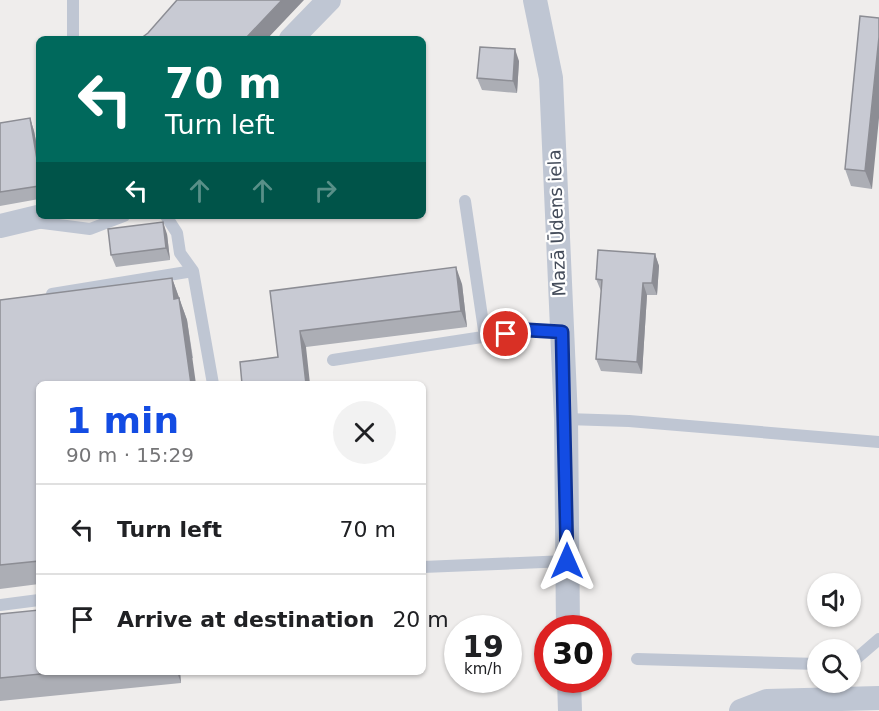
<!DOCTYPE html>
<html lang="en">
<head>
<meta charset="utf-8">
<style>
	:root { --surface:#fff; --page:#f2f2f2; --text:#202124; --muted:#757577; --line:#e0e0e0; --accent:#134ce3 }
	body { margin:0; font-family:"DejaVu Sans",sans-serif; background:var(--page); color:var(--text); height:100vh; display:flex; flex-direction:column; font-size:22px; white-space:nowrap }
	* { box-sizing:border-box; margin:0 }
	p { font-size:20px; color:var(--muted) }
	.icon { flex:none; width:33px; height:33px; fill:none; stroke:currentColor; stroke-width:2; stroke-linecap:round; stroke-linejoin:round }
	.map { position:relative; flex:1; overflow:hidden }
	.drawer { position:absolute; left:36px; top:381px; width:390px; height:294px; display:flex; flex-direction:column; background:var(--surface); border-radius:9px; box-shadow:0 2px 4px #0004 }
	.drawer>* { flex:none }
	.top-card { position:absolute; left:36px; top:36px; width:390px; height:183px; border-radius:9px; box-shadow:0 2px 4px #0004; background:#00695c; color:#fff; overflow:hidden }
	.tools { position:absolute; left:807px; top:573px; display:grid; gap:12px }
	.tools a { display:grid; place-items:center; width:54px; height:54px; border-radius:50%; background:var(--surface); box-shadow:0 2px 4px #0004; font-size:30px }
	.speed { position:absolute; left:444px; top:615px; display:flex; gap:12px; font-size:30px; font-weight:700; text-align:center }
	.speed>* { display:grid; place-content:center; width:78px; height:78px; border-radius:50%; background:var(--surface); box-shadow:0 2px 4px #0004; line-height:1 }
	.speed small { font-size:15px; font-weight:400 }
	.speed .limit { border:9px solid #d22; background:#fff; color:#111 }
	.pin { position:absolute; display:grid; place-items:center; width:51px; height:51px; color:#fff; margin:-26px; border:3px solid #fff; border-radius:50%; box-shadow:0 2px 6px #0007 }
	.me { position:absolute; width:66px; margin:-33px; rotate:0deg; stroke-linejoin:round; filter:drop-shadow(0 0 4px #0008) }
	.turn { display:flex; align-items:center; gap:21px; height:126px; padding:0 30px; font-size:27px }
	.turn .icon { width:78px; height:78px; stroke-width:2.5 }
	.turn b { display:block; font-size:42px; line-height:51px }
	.lanes { display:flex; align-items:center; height:57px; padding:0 30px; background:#0003; justify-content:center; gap:30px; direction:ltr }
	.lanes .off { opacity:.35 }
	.round { display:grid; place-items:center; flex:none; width:63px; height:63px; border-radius:32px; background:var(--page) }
	.headline { display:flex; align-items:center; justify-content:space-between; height:102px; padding:0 30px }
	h1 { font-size:36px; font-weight:700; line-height:45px; color:var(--accent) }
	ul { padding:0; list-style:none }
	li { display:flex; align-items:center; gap:18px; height:90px; padding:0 30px; border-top:2px solid var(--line) }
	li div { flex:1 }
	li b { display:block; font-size:22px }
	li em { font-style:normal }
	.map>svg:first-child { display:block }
</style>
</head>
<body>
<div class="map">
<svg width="879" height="711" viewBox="0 0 879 711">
	<rect width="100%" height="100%" fill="#efedec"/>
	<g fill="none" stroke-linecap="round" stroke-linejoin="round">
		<path stroke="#bfc6d3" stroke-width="12" d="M73 39V0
			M465 201 485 337
			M166 216 177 233 180 253 193 271 213 384
			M35 222 90 229 124 216
			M52 294 193 271
			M333 360 528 330 562 332
			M566 419 629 421 879 442
			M423 567 567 561
			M0 605 39 600
			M637 659 818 664
			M850 659 857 658 879 639"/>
		<path stroke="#bfc6d3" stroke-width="24" d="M535 0 551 78 566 419 568 628
			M291 39 329 0
			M0 226 42 216
			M569 680 570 711
			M741 711 767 701 879 698"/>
	</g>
	<path fill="#acaeb5" d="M860 16 872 189 851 186 845 169Z
		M519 61 517 93 482 90 477 78Z
		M30 118 34 131 39 157V199L0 206V123Z
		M167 234 170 260 116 267 111 255Z
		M655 254 659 266 657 295H647L642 374 601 371 596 359 601 291 596 279Z
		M172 278 187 320 193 358 39 384V584L0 589V300Z
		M462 284 467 327 306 347 278 357 270 291Z
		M0 614 39 672H180L181 683 0 701Z"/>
	<path fill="#8c8d94" d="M282 0H304L267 39H245Z
		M879 37V118L872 189 865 171Z
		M515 49 519 61 517 93 513 81Z
		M30 118 34 131 39 157V171Z
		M163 222 167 234 170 260 166 248Z
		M655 254 659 266 657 295 652 283Z
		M456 267 462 284 467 327 461 311Z
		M172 278 187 320 196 384H191L174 299Z
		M643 283 647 295 642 374 637 362Z
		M300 331 306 347 310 384H306Z
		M177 672H180L181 683Z"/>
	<path fill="#c8cad3" stroke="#8c8d94" stroke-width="1.5" d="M177 0H282L245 39H140L148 33Z
		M860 16 879 18V37L865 171 845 169Z
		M480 47 515 49 513 81 477 78Z
		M30 118 39 171V186L0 192V123Z
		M163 222 166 248 111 255 108 229Z
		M598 250 655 254 652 283H643L637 362 596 359 602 280 596 279Z
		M456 267 461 311 300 331 306 384H242L240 362 278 357 270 291Z
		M172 278 174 299 179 298 191 384H39V561L0 565V300Z
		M39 610V672H61L0 678V614Z"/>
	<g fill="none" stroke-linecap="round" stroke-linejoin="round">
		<g stroke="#0c3194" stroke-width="15">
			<path id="route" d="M506 334 528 330 562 332 567 561"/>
		</g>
		<use href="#route" stroke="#134ce3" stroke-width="10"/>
	</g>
	<g text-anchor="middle" stroke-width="4.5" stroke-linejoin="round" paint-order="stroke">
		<g font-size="18" fill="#444c5a" stroke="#fff">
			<text transform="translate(557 223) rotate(-92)" y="6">Mazā Ūdens iela</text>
		</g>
	</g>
</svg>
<div class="tools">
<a><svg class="icon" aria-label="sound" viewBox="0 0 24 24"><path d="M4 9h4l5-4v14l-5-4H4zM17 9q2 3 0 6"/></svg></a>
<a><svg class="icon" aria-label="search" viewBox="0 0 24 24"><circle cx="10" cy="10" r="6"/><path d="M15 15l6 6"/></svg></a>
</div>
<div class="speed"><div>19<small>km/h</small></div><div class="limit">30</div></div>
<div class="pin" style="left:506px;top:334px;background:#d93025"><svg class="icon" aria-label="arrive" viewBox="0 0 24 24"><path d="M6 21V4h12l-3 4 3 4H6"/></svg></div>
<svg class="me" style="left:567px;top:561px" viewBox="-20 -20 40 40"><path d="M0-17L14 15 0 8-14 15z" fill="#134ce3" stroke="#fff" stroke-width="4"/></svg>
<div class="top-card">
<div class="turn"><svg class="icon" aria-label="left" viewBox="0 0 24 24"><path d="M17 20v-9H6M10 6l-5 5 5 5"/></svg><div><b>70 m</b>Turn left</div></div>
<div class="lanes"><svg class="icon" aria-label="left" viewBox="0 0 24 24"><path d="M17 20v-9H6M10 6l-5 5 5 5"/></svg><svg class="icon off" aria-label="ahead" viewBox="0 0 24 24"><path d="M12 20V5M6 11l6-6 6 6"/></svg><svg class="icon off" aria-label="ahead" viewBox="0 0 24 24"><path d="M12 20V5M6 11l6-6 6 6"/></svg><svg class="icon off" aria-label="right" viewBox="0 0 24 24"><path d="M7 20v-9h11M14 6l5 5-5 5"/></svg></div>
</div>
<section class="drawer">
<div class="headline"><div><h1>1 min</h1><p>90 m · 15:29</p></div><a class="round"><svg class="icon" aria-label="close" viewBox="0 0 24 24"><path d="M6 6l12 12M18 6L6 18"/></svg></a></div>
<ul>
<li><svg class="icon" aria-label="left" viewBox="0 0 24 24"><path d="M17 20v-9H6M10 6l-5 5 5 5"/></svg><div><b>Turn left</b></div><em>70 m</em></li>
<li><svg class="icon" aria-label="arrive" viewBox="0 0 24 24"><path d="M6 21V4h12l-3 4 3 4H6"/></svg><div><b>Arrive at destination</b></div><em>20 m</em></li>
</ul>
</section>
</div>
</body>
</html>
